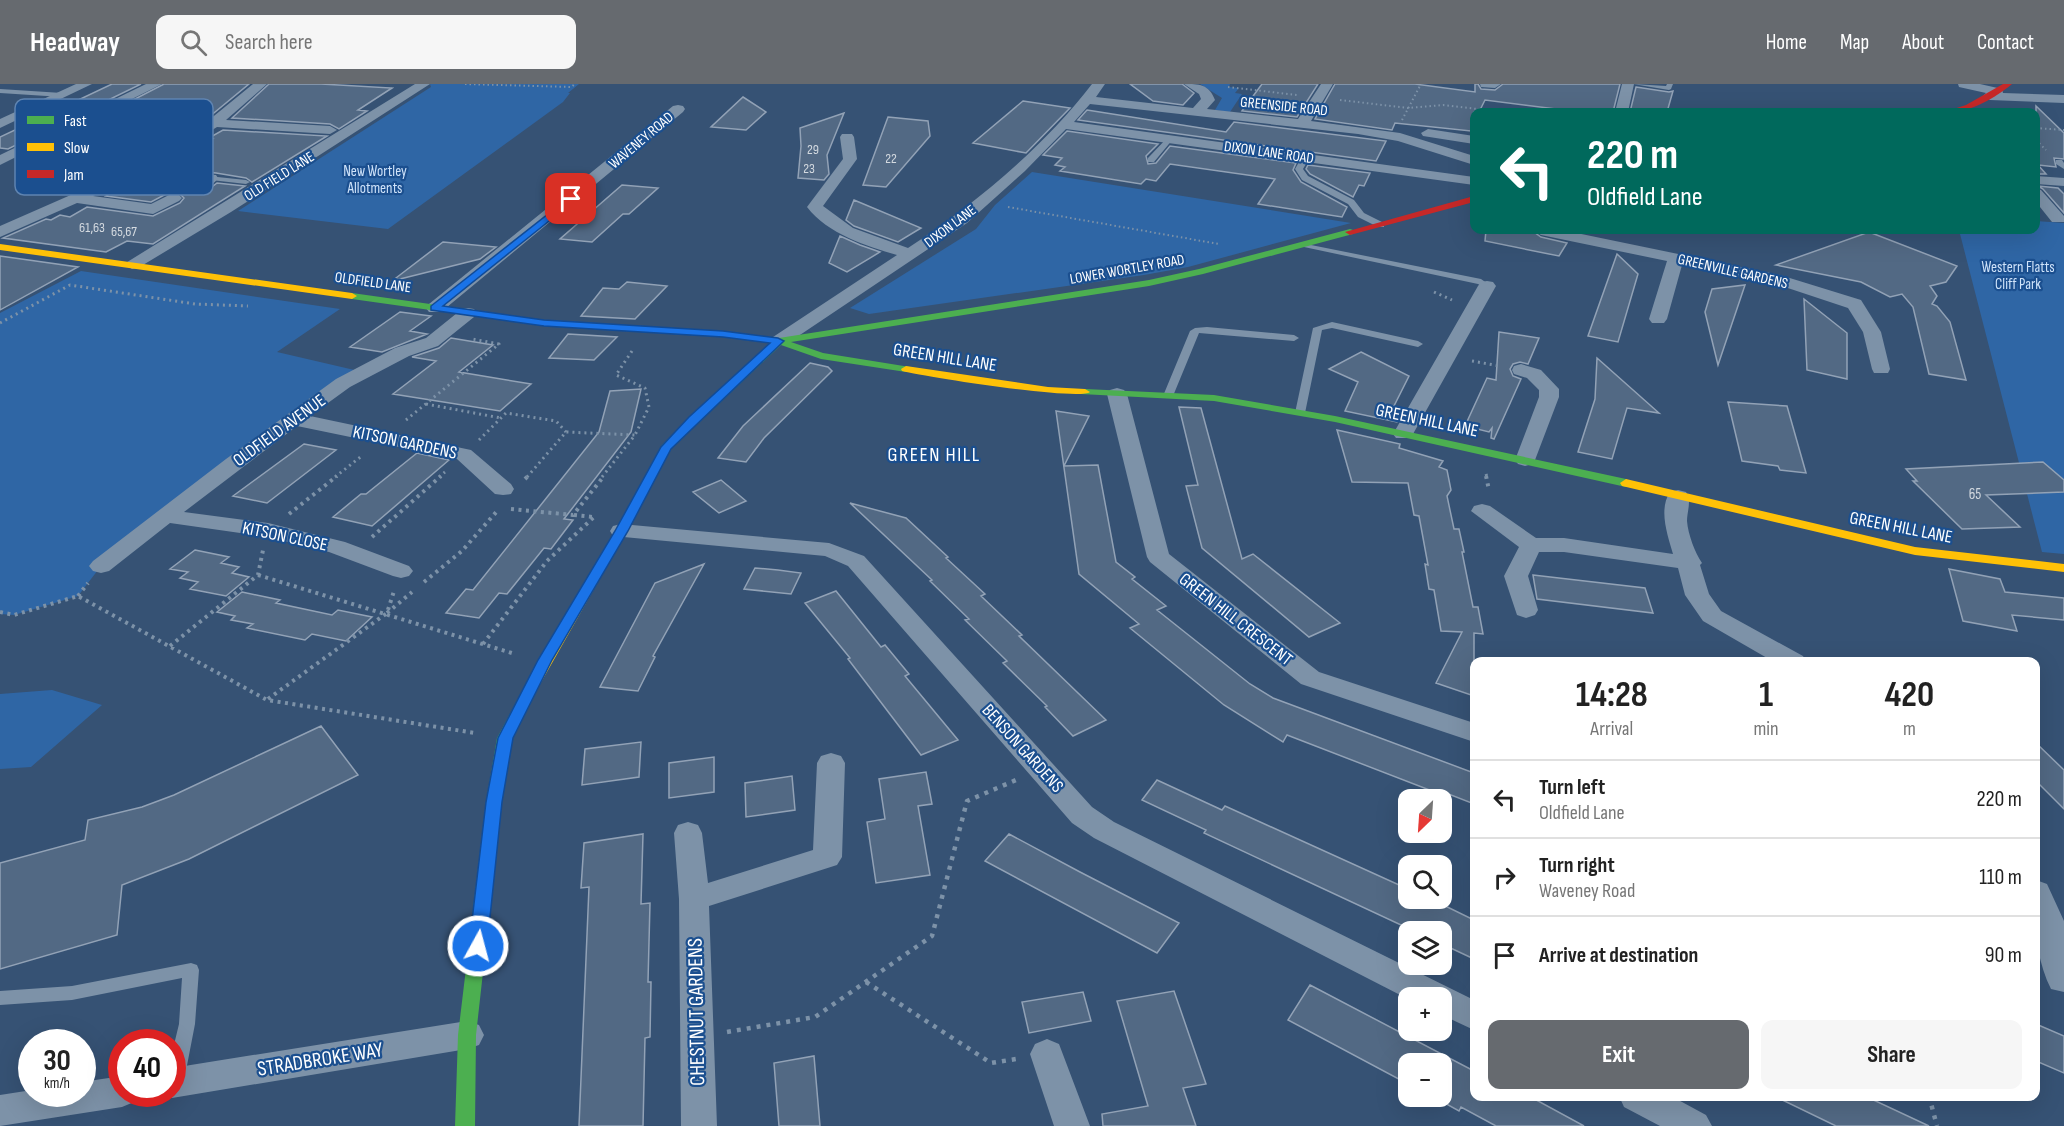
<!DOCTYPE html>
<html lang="en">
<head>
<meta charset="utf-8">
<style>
	:root { --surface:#fff; --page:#f6f6f6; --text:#222; --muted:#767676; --line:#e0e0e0; --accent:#666a6f }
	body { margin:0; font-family:"Sofia Sans Condensed",sans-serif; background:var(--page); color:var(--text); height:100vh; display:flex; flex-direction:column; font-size:22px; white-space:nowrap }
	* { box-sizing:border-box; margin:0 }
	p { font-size:20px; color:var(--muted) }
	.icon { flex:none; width:33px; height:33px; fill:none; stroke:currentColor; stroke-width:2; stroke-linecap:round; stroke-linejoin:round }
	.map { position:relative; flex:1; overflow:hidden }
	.side { position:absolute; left:1470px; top:573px; width:570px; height:444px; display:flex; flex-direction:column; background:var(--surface); border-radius:12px; box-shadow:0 6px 24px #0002 }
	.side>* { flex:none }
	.hud { position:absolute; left:1470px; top:24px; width:570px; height:126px; border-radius:12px; box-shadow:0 6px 24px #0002; background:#00695c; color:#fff; overflow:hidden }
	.needle { width:39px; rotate:205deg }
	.fabs { position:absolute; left:1398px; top:705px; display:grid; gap:12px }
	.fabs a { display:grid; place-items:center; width:54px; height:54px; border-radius:12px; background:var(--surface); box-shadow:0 6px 24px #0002; font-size:30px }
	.speed { position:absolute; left:18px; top:945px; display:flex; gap:12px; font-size:30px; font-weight:700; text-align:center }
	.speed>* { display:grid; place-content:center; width:78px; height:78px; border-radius:50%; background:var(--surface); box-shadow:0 6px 24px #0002; line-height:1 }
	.speed small { font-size:15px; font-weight:400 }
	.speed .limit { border:9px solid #d22; background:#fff; color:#111 }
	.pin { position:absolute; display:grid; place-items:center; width:51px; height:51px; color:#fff; margin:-26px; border-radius:12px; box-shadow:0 3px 9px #0006 }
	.me { position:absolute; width:66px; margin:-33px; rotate:7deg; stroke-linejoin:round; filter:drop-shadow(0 0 4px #0008) }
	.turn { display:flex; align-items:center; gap:21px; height:126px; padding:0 18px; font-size:27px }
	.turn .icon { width:78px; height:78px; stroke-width:2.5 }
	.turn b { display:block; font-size:42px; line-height:51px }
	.eta { display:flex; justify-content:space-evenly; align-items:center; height:102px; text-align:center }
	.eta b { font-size:36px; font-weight:700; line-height:42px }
	.button { display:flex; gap:12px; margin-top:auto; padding:12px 18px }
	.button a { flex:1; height:69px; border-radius:12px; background:var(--accent); color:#fff; font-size:24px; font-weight:700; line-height:69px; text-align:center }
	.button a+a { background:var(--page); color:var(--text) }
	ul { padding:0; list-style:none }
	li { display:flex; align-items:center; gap:18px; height:78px; padding:0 18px; border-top:2px solid var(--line) }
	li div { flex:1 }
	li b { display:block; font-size:22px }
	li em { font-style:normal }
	header { display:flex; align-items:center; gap:36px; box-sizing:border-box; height:84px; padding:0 30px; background:var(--accent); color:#fff }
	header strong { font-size:28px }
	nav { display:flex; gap:33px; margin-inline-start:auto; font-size:21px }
	.search { width:420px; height:54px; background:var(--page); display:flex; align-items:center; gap:15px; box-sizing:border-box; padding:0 21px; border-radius:12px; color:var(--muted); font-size:22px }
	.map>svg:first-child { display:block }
</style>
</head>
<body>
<header>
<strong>Headway</strong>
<div class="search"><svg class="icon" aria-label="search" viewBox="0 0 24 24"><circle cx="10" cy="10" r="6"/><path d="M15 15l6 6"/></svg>Search here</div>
<nav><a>Home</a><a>Map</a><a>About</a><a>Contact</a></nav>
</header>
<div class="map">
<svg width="2064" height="1042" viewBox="0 0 2064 1042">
	<rect width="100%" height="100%" fill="#365274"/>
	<path fill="#2f66a5" d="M430 0H579L568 9H570L563 18 388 145 238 127 431 3Z
		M1200 0H1230L1229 3 1239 4 1235 9 1242 10 1230 28 1215 26 1222 14Z
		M1032 88 1351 139 1188 183 1144 191 869 230 850 224 976 145 995 121Z
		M2036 137 2064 139V470L2042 468 1959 146H2036Z
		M81 187 340 225 277 268 363 288 101 482 78 512 14 531 0 530V229Z
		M52 606 102 621 31 683 0 685V610Z"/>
	<path fill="#526984" stroke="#92a2b6" stroke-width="1.5" d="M112 0H141L8 65 0 64V53Z
		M164 0H249L209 33 154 28 73 70 34 67Z
		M269 0H321L392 4 358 26 367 27 339 45 330 40 232 34Z
		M1130 0H1182L1194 9 1183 21 1153 17Z
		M1262 0H1318L1297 33 1242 27Z
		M1335 0H1415L1475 8V0H1478L1481 5 1495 6 1503 0H1620L1613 28H1580L1485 16 1479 28H1474V39L1471 47 1395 39 1392 46 1315 35Z
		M1636 3 1669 8 1673 7 1667 28H1630Z
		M743 13 766 28 746 46 711 43Z
		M1023 17 1070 24 1026 69 973 59Z
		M2036 22 2064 49V75L2054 74 2056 83 2038 81 2046 90H2036Z
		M1087 26 1226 48 1234 38 1386 57 1376 77 1078 36Z
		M844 29 827 71 829 90 824 96 798 94 801 62 800 44Z
		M888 33 928 37 930 52 886 103 863 101Z
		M223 46 327 52 252 98 246 94 216 89 163 84 212 55H207Z
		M1067 47 1158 60 1146 72 1148 80 1156 79 1170 62 1296 79 1293 86 1301 98 1347 123 1342 133 1258 120 1275 95 1170 80 1156 97 1146 95 1141 100 1060 87 1065 83 1055 81 1062 74 1043 71Z
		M1308 81 1370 89 1364 102 1359 101 1353 113 1310 90 1306 85Z
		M135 96 190 99 188 104 196 108 208 106 217 99 245 102 153 160 127 157 106 168 3 154 46 135 51 136 60 131 70 133 87 123 153 132 180 119 184 114 179 109H168L151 118 106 112Z
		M622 101 658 104 629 130H623L592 158 560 155Z
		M2038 102 2058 104 2064 110V129L2043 105Z
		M854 116 921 144 898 158 854 142 846 136Z
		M1486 146H1531L1541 153 1567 159 1559 172 1485 157Z
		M1869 148 1957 182 1946 198 1930 202 1937 212 1932 220 1937 222 1950 238 1966 296 1929 290 1913 223 1902 210 1890 213 1861 198 1776 181Z
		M840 152 860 161 880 168 847 188 829 179Z
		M443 158 496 163 480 175 392 197Z
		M1617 170 1638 190 1618 258 1588 252Z
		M0 172 78 183 0 226Z
		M627 198 667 202 635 235 581 232 603 204 619 205Z
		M1745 201 1718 281 1705 228 1712 205Z
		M1804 215 1847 249V295L1807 286Z
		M400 228 431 232 410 247 427 250 382 268 350 263Z
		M1499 248 1539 254 1528 280 1520 278 1513 280 1510 285 1513 292 1521 295 1494 355 1491 354 1492 344 1489 348 1465 342 1487 294 1496 296Z
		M568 250 617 253 594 276 549 274Z
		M451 254 493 261 459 288 531 300 500 327 393 310 436 277 412 273 439 264Z
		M1361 268 1409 292 1393 324 1404 326 1397 338 1345 327 1358 298 1329 285Z
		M1597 274 1659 329 1627 324 1612 375 1578 368 1595 315Z
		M810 279 828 283 832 287 764 354 746 378 718 374 743 342Z
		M641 305 631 348 564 435 573 436 551 465 544 464 507 510 499 509 479 534 446 529 466 505 473 506 599 348 610 307Z
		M1728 318 1787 322 1806 389 1780 386 1778 382 1742 377Z
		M1179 323 1201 324 1242 475 1253 470 1340 539 1309 553 1202 464 1186 402 1198 401Z
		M1056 327 1089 332 1064 382 1098 381 1116 478 1135 493 1132 495 1166 522 1157 526 1250 600 1273 614 1474 689V720L1446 709 1445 712 1287 651 1283 658 1224 621 1130 544 1139 540 1079 490Z
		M1337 346 1400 360 1399 364 1443 377 1439 383 1447 386 1451 406 1447 412 1454 445H1459L1464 468H1462L1473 523H1478L1483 550 1474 549V612L1436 599 1462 548 1441 547 1434 506 1429 505 1425 480 1428 481 1419 432 1414 431 1408 399 1352 398Z
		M304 360 336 366 267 419 233 412Z
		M417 369 449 376 372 442 333 433 361 410H366Z
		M2043 378 2064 396V408L1986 411 2020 443 1962 445 1913 397H1917L1906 385Z
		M721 396 746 417 719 429 693 408Z
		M850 419 906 434 948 473 946 474 985 510 981 512 1022 551 1019 552 1106 636 1073 652 1045 623 1047 622 1003 579 1007 577 965 536 969 535 930 497 932 496Z
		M195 466 229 473 221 479 239 483 232 489 249 493 226 512 190 505 198 498 180 494 188 488 170 485Z
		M704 480 653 572 655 573 638 607 600 603 655 499Z
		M755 484 778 486 801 489 791 510 744 505Z
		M1949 485 2000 495 2005 508 2064 514V536L2012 531 2017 547 1963 537Z
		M1533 491 1645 504 1653 529 1537 515Z
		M836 507 881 563 885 561 909 590 905 592 958 656 921 671 848 575 850 574 805 519Z
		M242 508 280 516 276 519 332 531 338 526 372 533 346 557 312 550 305 556 247 544 253 540 231 536 235 532 217 528Z
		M321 642 358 691 189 775 122 801 117 851 0 885V779L85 756 88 736 142 723 174 711Z
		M641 658 639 693 582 701 585 665Z
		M2036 659 2064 686V725L2036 697Z
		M714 673V708L669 714V679Z
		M926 688 932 720 918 722 930 791 876 799 867 738 885 735 879 695Z
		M792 692 795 726 746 733 745 699Z
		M1157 696 1222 726 1225 722 1408 805V814H1429L1474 836V875L1442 860V848H1416L1204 749 1206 746 1142 716Z
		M643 750 641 820 650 819 648 898H651L650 953 645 954 643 1042H579L589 803 581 804 584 759Z
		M1009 750 1080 788 1179 839 1157 869 985 777Z
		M1310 901 1474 987V1012H1529L1584 1042H1496L1461 1023 1459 1027 1432 1012H1442V980H1408V1000L1288 936Z
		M1174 907 1206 1000 1183 1004 1196 1042H1103L1102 1030 1148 1022 1117 917Z
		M1083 908 1091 937 1029 949 1022 918Z
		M2036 940 2064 952V989L2036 977Z
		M814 972 820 1042H779L774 979Z
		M1774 1012H1865L1929 1042H1836Z"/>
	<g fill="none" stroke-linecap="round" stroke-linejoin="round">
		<path stroke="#7d92a8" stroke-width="2" stroke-dasharray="1.5 3" stroke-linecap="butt" d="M465 0 571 3 575 0
			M1228 3 1297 11
			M1340 16 1408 24 1443 21 1503 28
			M1402 36 1421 0
			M2036 44 2064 46
			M2036 56 2046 66
			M1008 123 1219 160"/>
		<path stroke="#7d92a8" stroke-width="3" stroke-dasharray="2 4" stroke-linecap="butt" d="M1434 208 1452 216
			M0 239 70 201 195 220 248 222
			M632 267 616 291 645 304 649 323 635 351
			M1472 277 1500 282
			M426 320 501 334
			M406 336 499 260 472 255
			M479 356 506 329 556 337 566 348
			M1486 390 1487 393
			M335 393 363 371
			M439 393 445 388
			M527 393 566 348 635 351 602 393"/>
		<path stroke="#7d92a8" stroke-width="4" stroke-dasharray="3 4.5" stroke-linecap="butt" d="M1486 392 1489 406
			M525 395 528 392
			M511 425 573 431 604 392
			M289 430 337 392
			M574 431 593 433
			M372 453 441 392
			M258 491 515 570
			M424 498 462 467 498 426
			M78 512 88 499
			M0 528 14 531 78 512 267 616 475 649
			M387 529 412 508
			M483 560 547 477 594 433
			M170 562 258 491 263 466
			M268 615 387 529 394 507"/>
		<path stroke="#7d92a8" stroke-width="4.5" stroke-dasharray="4 6" stroke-linecap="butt" d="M866 898 991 979 1016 975
			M727 948 815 933 932 852 967 717 1016 696
			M1929 1012 1937 1042"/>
		<path fill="#7d92a8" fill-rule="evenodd" d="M1633 0 1666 2 1667 0H1673L1671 5 1669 6Z
			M0 5 62 9 65 11 62 13 0 9Z
			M1167 54 1173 55 1154 78H1148V74Z
			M1303 71 1310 73 1303 85 1308 92 1354 116 1364 129 1384 139V143H1378L1358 133 1348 120 1302 96 1295 85Z
			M2056 76H2062L2064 79V85L2056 80Z
			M208 92 246 96 250 98 246 100 211 96H208Z
			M1301 159 1481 195 1491 202 1487 205 1478 200 1304 163H1301Z
			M1332 238 1418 257 1423 260 1418 263 1332 244 1322 246 1305 329 1304 331H1296L1295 329 1313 244Z
			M1207 243 1294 251 1299 254 1294 257 1199 249 1173 312 1171 314H1165L1163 312 1190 247 1195 244Z
			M191 879 197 881 199 886 195 940 184 997 181 1002 175 1005 172 1004V969L179 940 182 894 72 916 0 921V907L72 902Z"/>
		<path fill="#7d92a8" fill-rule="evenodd" d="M76 0H92L0 44V35Z
			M146 0H162L0 81V71Z
			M253 0H267L226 36 330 42 337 46 330 50 217 43 150 85 216 91 218 94C213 102 202 108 193 105L190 102 195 97 137 93 93 112 151 120 169 111H179L182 114 179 117 153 130 77 119 0 153V142L130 85 209 36Z
			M415 0H430L231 128 138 184 132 185 124 180Z
			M1092 0H1105L1096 13 1193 24 1201 15 1199 10 1184 0C1199 0 1209 0 1215 16L1207 25 1298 35 1321 0H1333L1311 37 1400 49 1474 72V81L1398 57 1358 50 1090 20 1074 38 1474 93V101L1066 45 1025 87 967 139 785 261H773L770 257 773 253 897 171C866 162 828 150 807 123L843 75 840 53 842 50H852L854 53 857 75 823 122 853 144 908 164C974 121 1044 63 1092 0Z
			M1480 0H1501L1495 4 1481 3Z
			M1622 0H1634L1628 28H1615Z
			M1958 0H1980L2002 5 2003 9 2064 11V19L1990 16 1983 12 1986 9 1959 3Z
			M678 21 683 22 685 25 683 28 441 228H429L426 224 429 220 673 22Z
			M1428 45 1474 52V60L1423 52 1421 49Z
			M2036 92 2064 94V102L2036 100Z
			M2036 104 2041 106 2064 132V138H2052L2036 118Z
			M1533 146H1562L1780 191 1861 216 1881 248 1890 285 1888 289H1874L1872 285 1863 248 1848 224 1776 200 1682 181 1667 235 1664 239H1652L1649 235 1667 177 1541 151Z
			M1487 197 1493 198 1496 202 1413 350 1410 354H1396L1393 350 1478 202 1481 198Z
			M468 224 474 225 477 229 474 233 438 262 409 272 350 303 310 332 471 366 511 400 514 405 511 410 503 411 495 410 457 375 297 342 184 428 268 439 345 458 409 482 413 487 409 492 401 494 393 492 329 468 268 453 170 439 109 487 101 489 93 487 89 482 93 477 226 375 336 295 395 264 426 254 462 225Z
			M1521 280 1541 286 1559 305V313L1535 376 1532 380 1525 382 1518 380 1515 376 1539 313V306L1527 294 1514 290 1512 286 1514 282Z
			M1117 304 1124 306 1127 310 1169 470 1319 588 1474 639V658L1301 600 1150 478 1147 473 1107 310 1110 306Z
			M1678 406 1686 408C1692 417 1687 427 1687 437 1688 450 1695 469 1702 479L1700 481 1709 510 1721 527 1803 572 1806 578H1774L1703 537 1685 511 1678 484 1564 468H1539L1528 492 1538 526 1535 531 1526 534 1517 531 1504 492 1519 463 1471 427 1474 422 1482 420 1490 422 1536 454H1564L1673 470C1668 452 1658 426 1670 408Z
			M621 440 829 459 864 472 1092 723 1114 738 1474 916V946L1442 931V914L1408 915 1094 754 1072 739 848 482 825 472 613 452 610 447 613 442Z
			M831 669 841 672 845 679 842 773 837 781 709 822 717 1042H681L679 815 674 749 678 741 688 738 698 741 702 749 708 799 813 766 817 679 821 672Z
			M2036 796 2047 800 2064 837V908L2051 905C2035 873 2032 830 2036 796Z
			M467 937 479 941 484 951 479 961 467 965 172 1014 160 1010H172V984Z
			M1047 955 1059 960 1090 1042H1054L1030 970 1035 960Z
			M122 992V1010H138L134 1018 122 1023 0 1042V1011L32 1006V1010H82V998Z
			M1619 1012H1671L1706 1031 1712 1042H1660L1624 1023Z"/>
		<path fill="#4caf50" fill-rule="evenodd" d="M1350 145 1353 146V150L1203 190 1149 202 791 258 823 269 910 283 911 285 906 288 821 275 781 261 671 365 631 440 625 444 619 440 662 361 771 259 723 253 544 242 352 215 347 212 352 209 544 236 723 247 779 254 1149 196 1199 185Z
			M1085 305 1214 311 1335 332 1626 395 1632 399 1626 403 1335 338 1214 317 1081 310V306Z
			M532 597 539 602 513 654 502 718 476 951 475 1042H455L458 951 486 718 497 654 525 602Z"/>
		<path fill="#ffc107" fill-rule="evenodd" d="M0 160 352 209 357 212 352 215 0 166Z
			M906 282 1048 303 1085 305 1090 308C1079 317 926 293 902 287L901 285Z
			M1626 395 1915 463 2064 480V488L1915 471 1622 402 1620 399Z
			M625 436 631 440 539 602 532 607 527 605 525 602 619 440Z"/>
		<path fill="#c62828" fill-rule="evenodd" d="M2003 0H2012C1994 15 1968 30 1944 28L1966 21Z
			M1474 112V118L1350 151 1345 148Z"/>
	</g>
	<path fill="#1a73e8" stroke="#114b97" stroke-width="1.5" d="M571 112 575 115 574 117 443 222 544 236 723 247 778 254 784 257 671 365 628 447 552 576 513 654 502 718 487 862 484 867 478 869 471 867 469 862 486 718 498 654 538 576 615 447 661 363 689 333 770 259 723 253 544 242 431 226V222Z"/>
	<g text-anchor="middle" stroke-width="4.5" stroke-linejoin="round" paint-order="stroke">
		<g font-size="14" fill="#d4dae0">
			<text x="813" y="70">29</text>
			<text x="891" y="79">22</text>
			<text x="809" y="89">23</text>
			<text x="92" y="148">61,63</text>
			<text x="124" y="152">65,67</text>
		</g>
		<g font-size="15" fill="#fff" stroke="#1b4f8f">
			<text transform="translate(1284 22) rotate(6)" y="5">GREENSIDE ROAD</text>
			<text transform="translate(641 56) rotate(-40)" y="5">WAVENEY ROAD</text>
			<text transform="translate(1269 68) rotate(8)" y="5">DIXON LANE ROAD</text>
			<text transform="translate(279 92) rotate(-32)" y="5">OLD FIELD LANE</text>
			<text transform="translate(950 142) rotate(-37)" y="5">DIXON LANE</text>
			<text transform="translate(1127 185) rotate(-10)" y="5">LOWER WORTLEY ROAD</text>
			<text transform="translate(1733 187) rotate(13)" y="5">GREENVILLE GARDENS</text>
			<text transform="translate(373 198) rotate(8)" y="5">OLDFIELD LANE</text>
		</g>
		<g font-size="15" fill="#cfe3fa" stroke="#1b4f8f">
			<text x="375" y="92">New Wortley<tspan x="375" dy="17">Allotments</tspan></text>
			<text x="2018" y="188">Western Flatts<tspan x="2018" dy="17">Cliff Park</tspan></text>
		</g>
		<g font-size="15" fill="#d4dae0">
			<text x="1975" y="415">65</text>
		</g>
		<g font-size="18" fill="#fff" stroke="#1b4f8f">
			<text transform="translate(945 273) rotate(9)" y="6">GREEN HILL LANE</text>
			<text transform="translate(1427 336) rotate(12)" y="6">GREEN HILL LANE</text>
			<text transform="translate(279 346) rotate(-36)" y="6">OLDFIELD AVENUE</text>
			<text transform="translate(405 358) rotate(12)" y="6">KITSON GARDENS</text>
			<text transform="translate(1901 443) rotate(11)" y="6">GREEN HILL LANE</text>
			<text transform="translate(285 452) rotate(12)" y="6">KITSON CLOSE</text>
			<text transform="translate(1236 535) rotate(38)" y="6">GREEN HILL CRESCENT</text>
			<text transform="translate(1023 664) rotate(48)" y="6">BENSON GARDENS</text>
		</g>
		<g font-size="20" letter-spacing="1.5" fill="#fff" stroke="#1b4f8f">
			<text x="934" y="377">GREEN HILL</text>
		</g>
		<g font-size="21" fill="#fff" stroke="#1b4f8f">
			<text transform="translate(696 928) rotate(-91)" y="7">CHESTNUT GARDENS</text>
			<text transform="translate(320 975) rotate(-9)" y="7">STRADBROKE WAY</text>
		</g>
	</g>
	<rect x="15" y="15" width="198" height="96" rx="9" fill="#1b4f8f" stroke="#5f84b1" stroke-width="1.5"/>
	<rect x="27" y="32" width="27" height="8" fill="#4caf50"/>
	<rect x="27" y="59" width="27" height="8" fill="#ffc107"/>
	<rect x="27" y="86" width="27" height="8" fill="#c62828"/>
	<g font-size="16" fill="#fff">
		<text x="64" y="42">Fast</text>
		<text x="64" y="69">Slow</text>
		<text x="64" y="96">Jam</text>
	</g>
</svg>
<div class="fabs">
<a><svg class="needle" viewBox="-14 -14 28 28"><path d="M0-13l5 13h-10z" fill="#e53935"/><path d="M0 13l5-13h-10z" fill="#767676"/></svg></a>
<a><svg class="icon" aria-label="search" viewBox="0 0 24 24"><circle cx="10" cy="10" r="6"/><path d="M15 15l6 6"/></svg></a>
<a><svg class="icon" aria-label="layers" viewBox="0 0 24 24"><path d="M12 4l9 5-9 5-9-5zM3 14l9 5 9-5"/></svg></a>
<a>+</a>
<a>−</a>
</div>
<div class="speed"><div>30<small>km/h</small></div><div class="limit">40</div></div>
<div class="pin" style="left:571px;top:115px;background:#d93025"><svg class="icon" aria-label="arrive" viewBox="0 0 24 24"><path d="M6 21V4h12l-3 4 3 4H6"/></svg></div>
<svg class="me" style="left:478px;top:862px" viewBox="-20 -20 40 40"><circle r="17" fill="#1a73e8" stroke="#fff" stroke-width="3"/><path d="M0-11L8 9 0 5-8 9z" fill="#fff"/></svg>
<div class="hud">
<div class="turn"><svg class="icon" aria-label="left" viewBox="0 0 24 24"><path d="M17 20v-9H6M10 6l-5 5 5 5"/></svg><div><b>220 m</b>Oldfield Lane</div></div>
</div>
<section class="side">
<div class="eta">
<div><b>14:28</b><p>Arrival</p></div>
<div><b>1</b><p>min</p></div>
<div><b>420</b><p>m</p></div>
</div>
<ul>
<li><svg class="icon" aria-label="left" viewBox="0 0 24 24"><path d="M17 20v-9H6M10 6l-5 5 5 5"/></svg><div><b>Turn left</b><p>Oldfield Lane</p></div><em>220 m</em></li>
<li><svg class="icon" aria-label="right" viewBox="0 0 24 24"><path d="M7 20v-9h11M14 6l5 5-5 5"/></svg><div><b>Turn right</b><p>Waveney Road</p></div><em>110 m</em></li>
<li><svg class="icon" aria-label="arrive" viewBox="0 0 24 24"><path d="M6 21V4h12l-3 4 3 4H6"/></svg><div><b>Arrive at destination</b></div><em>90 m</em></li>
</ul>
<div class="button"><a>Exit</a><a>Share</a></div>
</section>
</div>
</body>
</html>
